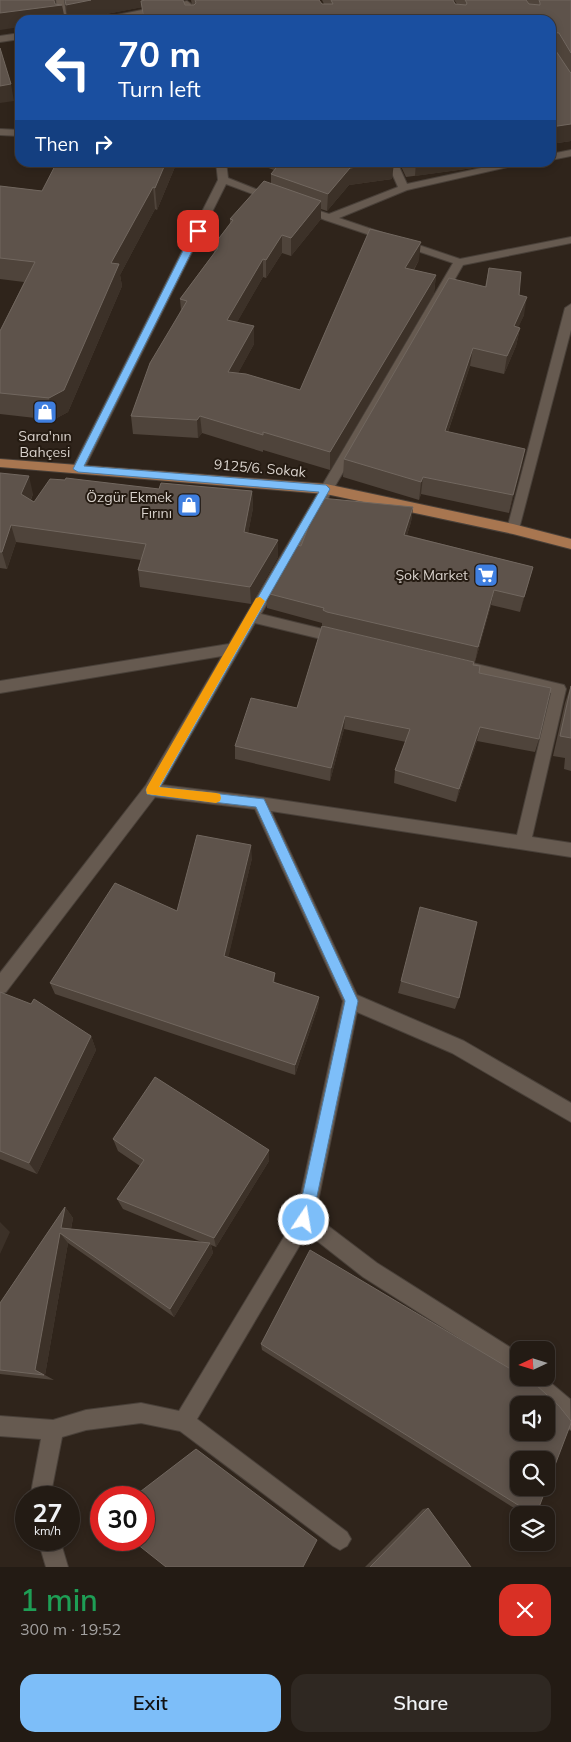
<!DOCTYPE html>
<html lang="en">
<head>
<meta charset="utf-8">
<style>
	:root { --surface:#231b14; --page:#2f2822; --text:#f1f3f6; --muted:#a3a1a0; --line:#403934; --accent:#7dbef9 }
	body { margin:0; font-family:Mulish,sans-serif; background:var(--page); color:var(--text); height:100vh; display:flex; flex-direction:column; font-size:19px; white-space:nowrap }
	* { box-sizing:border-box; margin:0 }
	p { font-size:16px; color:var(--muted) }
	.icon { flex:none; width:28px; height:28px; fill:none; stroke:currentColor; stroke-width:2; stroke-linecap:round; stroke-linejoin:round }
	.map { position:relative; height:1567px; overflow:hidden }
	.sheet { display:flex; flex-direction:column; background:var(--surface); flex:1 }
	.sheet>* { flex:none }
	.top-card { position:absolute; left:15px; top:15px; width:541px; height:152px; border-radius:15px; box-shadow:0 2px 8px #0003,0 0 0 1px var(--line); background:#1a4fa0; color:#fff; overflow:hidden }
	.needle { width:32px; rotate:266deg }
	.controls { position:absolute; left:510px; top:1341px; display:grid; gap:10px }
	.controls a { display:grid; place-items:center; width:45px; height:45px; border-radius:10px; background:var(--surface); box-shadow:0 2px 8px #0003,0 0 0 1px var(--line); font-size:25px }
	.speed { position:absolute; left:15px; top:1486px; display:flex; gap:10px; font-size:25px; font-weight:700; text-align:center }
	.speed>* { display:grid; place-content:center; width:65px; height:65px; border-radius:50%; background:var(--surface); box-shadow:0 2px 8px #0003,0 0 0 1px var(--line); line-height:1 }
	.speed small { font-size:12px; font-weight:400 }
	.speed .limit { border:8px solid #d22; background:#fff; color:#111 }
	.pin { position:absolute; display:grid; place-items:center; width:42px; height:42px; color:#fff; margin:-21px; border-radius:10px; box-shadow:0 2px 8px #0006 }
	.me { position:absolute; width:55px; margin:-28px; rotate:12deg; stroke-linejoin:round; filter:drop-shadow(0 0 4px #0008) }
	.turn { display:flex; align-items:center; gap:18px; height:105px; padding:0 20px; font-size:22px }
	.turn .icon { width:65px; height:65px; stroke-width:2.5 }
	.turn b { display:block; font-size:35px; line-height:42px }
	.then { display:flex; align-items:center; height:48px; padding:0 20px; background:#0003; gap:10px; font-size:19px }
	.round { display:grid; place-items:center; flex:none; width:52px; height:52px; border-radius:15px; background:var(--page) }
	.headline { display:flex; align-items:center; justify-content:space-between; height:85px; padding:0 20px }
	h1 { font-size:30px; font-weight:600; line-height:38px; color:#1e9e55 }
	.primary-button { display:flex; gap:10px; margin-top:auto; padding:10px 20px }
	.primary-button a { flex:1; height:58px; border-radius:15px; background:var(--accent); color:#111; font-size:20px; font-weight:600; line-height:58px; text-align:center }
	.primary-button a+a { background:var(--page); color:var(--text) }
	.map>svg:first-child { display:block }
</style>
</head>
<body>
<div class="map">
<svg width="571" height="1567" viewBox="0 0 571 1567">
	<rect width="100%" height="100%" fill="#2f241b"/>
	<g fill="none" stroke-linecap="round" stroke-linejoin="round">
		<g stroke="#494039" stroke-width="2">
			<path id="minor" d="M56 0H64L67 20H59Z
				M187 1 191 4 190 6 120 20H103L107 17Z
				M20 33V39L0 42V36Z
				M0 129 20 130V136L0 135Z
				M571 150V156L551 160V154Z
				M216 162H226L228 178 278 198 277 200H269L226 184 84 469 78 473 74 472 72 469 218 180Z
				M387 162H397L407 184 509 162H530L407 190 339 218 460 259 571 237V243L463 265 261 614 343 634 345 638 343 642 338 643 255 623 162 785 260 797 517 835 551 693 460 672 455 670 453 666 455 662 460 660 564 685 566 689 532 837 571 843V857L271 811 357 995 464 1041 571 1103V1122L452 1053 357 1012 315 1216 377 1263 516 1351 519 1353V1376L363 1277 307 1233 197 1419 347 1532 351 1539 347 1546 340 1550 333 1546 180 1431 141 1423 86 1430 62 1437 50 1498H30L41 1439 0 1436V1416L53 1420 86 1410 141 1403 179 1411 296 1217 343 1001 255 809 155 797 6 992 0 994V973L146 785 222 656 0 693V681L229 644 453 263 325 220 296 208 301 205 329 214 398 187Z
				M571 304V330L519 529 518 532H508L507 529 565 308Z
				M521 1378H545L570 1399 571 1430C562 1426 562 1420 555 1413 545 1400 527 1393 521 1378Z
				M38 1540H60L68 1567H46Z"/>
		</g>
		<g stroke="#494039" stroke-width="2">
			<path id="major" d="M0 459 326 484 513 524 571 539V549L513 534 326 494 0 467Z"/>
		</g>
		<use href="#minor" fill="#665a50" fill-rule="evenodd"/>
		<use href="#major" fill="#a87650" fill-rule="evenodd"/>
	</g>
	<path fill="#4f443b" d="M65 0 192 5 191 0H319L322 4H324L322 0H453L455 4H457L454 0H571V141L551 144V20H143L142 7 75 20H68Z
		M177 162 157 210 155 209 120 275 122 286 68 412 53 420 0 414V331L24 282 0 279V186L42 191Z
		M256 162H394L392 179 349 185 327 211 321 209V219L291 256 282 253 266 278 263 277 237 322 254 344 238 373 300 390 419 260 414 270 436 275 434 293 330 470 263 450V452L202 433 198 438 133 434 131 416 181 310 180 299 214 253 213 246 230 223V219L271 184V174L274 170 257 164Z
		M399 162H498L473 168 406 177Z
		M489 268 519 295 524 315 518 327 520 328 516 346 504 374 470 366 448 432 525 449 509 513 421 494 419 500 343 477 344 459 485 287Z
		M0 473 33 494 31 500 34 502 159 489 252 491 253 508 248 533 278 540V557L251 604 140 587 138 570 141 560 16 542 7 569 0 568Z
		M413 507 411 522 407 535 533 567 520 612 491 605 475 662 326 627 322 625V623L267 608 266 593 301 546Z
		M473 665 479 673 539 739 535 752 477 741 456 802 394 783 395 770 406 742 344 729 330 781 235 759V746L297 708Z
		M571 685V771L564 769 565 758 553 756 565 703Z
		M252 858 228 957 275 973V983L319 997 318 1007 295 1075 55 994 50 983 177 911Z
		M401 981 459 998 455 1009 398 993Z
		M0 992 91 1036 96 1050 37 1174 0 1159Z
		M113 1139 269 1150V1161L216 1247 211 1245 213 1253 174 1317 68 1243 45 1375 54 1380 0 1374V1303L65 1207 73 1218 71 1229 204 1243 123 1209 117 1199 140 1166 118 1151Z
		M261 1344 536 1515H525L262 1350Z
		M428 1508 471 1567H365L423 1509Z"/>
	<path fill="#3c3128" d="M54 0 55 6 62 5 65 20H20V27L0 30V13Z
		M91 0H180L75 20H68L66 5Z
		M11 84 14 101 0 103V86Z
		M571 124V141L551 144V127Z
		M166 162H177L157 210 155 188Z
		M388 162H394L392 179 349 185 327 211 328 194 350 168Z
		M416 162H498L473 168 415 176Z
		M153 187 155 209 120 275 122 286 68 412 53 420 49 398 111 263Z
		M321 201V219L291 256V238Z
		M282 235V253L266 278V260Z
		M421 242 419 260 404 286 405 268Z
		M263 259V277L228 338 227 320Z
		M436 275 434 293 330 470V452Z
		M527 297 524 315 511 344 514 326Z
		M254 326V344L229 390 228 372Z
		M520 328 516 346 504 374 507 356Z
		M473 348 470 366 442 449 445 431Z
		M200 416 202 433 198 438 197 420Z
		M525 449 522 466 509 513 513 495Z
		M29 476 33 494 25 512 21 494Z
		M423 477 421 494 419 500 421 482Z
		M252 491 253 508 245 549 244 532Z
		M413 507 411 522 402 550 404 535Z
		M11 525 16 542 7 569 2 552Z
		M278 540V557L251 604 250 587Z
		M533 567 529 582 520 612 524 597Z
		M494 590 491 605 475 662 478 647Z
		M345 716 344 729 330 781 331 768Z
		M480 727 477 741 456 802 459 789Z
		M251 845 252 858 226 967 224 956Z
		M275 973V984L273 982Z
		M319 997 318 1007 295 1075V1065Z
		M91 1036 96 1050 37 1174 29 1163Z
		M269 1150V1161L216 1247 214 1238Z
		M65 1207 73 1218 69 1238 61 1228Z
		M0 1222 10 1232 0 1254Z
		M60 1233 68 1243 45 1375 35 1370Z
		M210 1243 213 1253 174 1317 170 1309Z"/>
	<path fill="#5e534b" stroke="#71675f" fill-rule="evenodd" d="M0 0H54L55 4 62 5 0 13Z
		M65 0H91L66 5Z
		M145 0H183L185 5H194L196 3 195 0H319L322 4H333L331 0H453L455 4 466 5 467 3 465 0H526L529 4 540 5V3L539 0H571V53L559 33 553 32 552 45 570 72 571 73V124L551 127V20H144L141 1Z
		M0 48 11 84 0 86Z
		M57 162H166L155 188 153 187 111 263 119 264 64 390 49 398 0 393V331L35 262 0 258V186L42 191Z
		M281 162H388L350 168 328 194 271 174Z
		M264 181 321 201 291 238 282 235 266 260 263 259 227 320 254 326 228 372 246 374 300 390 370 229 421 242 405 268 436 275 330 452 263 432V435L200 416 197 420 131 416 150 363 187 301 180 299 218 248 213 246 233 220 230 219Z
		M489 268 521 272 519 295 527 297 514 326 520 328 507 356 473 348 445 431 525 449 513 495 423 477 421 482 344 459 449 278 486 287Z
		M0 473 29 476 21 494 34 502 50 479 65 480 66 478 159 489 161 483 252 491 244 532 278 540 250 587 138 570 146 544 11 525 2 552H0Z
		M321 498 413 507 404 535 533 567 524 597 494 590 478 647 327 612 323 610 324 608 266 593 295 544 301 546 314 512Z
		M322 626 474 662 473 665 480 666 479 673 551 688 539 739 480 727 459 789 395 770 410 729 345 716 331 768 235 746 251 698 297 708Z
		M571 686V738L560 736Z
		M197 835 251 845 224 956 275 973 273 982 319 997 295 1065 50 983 115 883 177 911Z
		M420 907 477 922 459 998 401 981Z
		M0 992 31 1004 34 999 91 1036 29 1163 0 1151Z
		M155 1077 269 1150 214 1238 117 1199 144 1160 113 1139Z
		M65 1207 61 1228 210 1243 170 1309 60 1233 35 1370 44 1375 0 1370V1303Z
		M310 1250 519 1374V1378H524L534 1383 559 1406 571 1421V1423L536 1515H534L261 1344ZM519 1405H546V1432H519ZM519 1460H546V1488H519Z
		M196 1449 317 1540 303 1567H166L132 1540H144V1498H132Z
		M428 1508 471 1567H370Z"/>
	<path fill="#7dbef9" stroke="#517ca2" d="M198 228 202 231 84 466 326 485 330 489 160 787 264 799 358 1001 312 1220 309 1225 304 1227 300 1225 297 1220 345 1001 256 807 151 795 147 794 146 790 319 492 78 472 73 469 193 231Z"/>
	<path fill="#f59e0b" d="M260 597 265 601 159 787 216 793 220 794 221 798 220 801 216 803 147 794 146 790 147 787 256 598Z"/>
	<defs>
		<g id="shop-square" transform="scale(1.25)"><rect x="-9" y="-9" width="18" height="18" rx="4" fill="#3f7fe0" stroke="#251b12"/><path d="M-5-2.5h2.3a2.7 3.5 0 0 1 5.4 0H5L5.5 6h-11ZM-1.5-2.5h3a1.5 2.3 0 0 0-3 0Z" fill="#fff"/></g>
		<g id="supermarket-square" transform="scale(1.25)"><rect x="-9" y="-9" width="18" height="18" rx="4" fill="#3f7fe0" stroke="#251b12"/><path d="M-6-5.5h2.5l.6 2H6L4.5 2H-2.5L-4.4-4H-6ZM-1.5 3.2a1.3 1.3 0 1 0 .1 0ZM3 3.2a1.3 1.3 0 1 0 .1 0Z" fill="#fff"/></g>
	</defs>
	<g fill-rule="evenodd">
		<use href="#shop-square" x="45" y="412"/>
		<use href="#shop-square" x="189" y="505"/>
		<use href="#supermarket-square" x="486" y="575"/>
	</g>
	<g text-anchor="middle" stroke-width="4" stroke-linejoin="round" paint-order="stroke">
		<g font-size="14" fill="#d9d2cc" stroke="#251b12" text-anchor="end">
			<text x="45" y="441" text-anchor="middle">Sara'nın<tspan x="45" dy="16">Bahçesi</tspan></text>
			<text x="172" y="502">Özgür Ekmek<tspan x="172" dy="16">Fırını</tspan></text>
			<text x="468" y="580">Şok Market</text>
		</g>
		<g font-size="14" fill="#d9d2cc" stroke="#251b12">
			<text transform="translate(260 468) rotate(5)" y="5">9125/6. Sokak</text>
		</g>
	</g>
</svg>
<div class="controls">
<a><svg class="needle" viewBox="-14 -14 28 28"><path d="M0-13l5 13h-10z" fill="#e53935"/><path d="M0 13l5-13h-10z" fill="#a3a1a0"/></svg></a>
<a><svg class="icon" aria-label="sound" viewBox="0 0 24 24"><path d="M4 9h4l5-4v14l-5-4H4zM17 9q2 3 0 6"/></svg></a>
<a><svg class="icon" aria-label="search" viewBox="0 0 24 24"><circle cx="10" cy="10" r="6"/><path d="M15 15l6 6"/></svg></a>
<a><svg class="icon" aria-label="layers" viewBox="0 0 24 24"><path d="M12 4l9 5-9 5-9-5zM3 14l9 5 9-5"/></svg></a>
</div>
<div class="speed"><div>27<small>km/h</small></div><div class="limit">30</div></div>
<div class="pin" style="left:198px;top:231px;background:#d93025"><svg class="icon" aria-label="arrive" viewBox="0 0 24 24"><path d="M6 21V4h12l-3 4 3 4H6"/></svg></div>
<svg class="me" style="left:304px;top:1220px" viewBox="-20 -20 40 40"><circle r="17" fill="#7dbef9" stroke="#fff" stroke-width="3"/><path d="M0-11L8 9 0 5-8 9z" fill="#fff"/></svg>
<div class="top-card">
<div class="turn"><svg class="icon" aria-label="left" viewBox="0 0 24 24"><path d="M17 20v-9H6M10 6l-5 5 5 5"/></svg><div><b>70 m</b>Turn left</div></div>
<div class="then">Then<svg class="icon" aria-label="right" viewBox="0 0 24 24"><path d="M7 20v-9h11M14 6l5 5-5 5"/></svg></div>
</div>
</div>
<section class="sheet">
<div class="headline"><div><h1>1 min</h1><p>300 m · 19:52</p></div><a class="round" style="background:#d93025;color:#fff"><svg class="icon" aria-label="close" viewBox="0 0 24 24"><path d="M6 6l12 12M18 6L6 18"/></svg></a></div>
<div class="primary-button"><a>Exit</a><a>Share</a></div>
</section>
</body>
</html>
